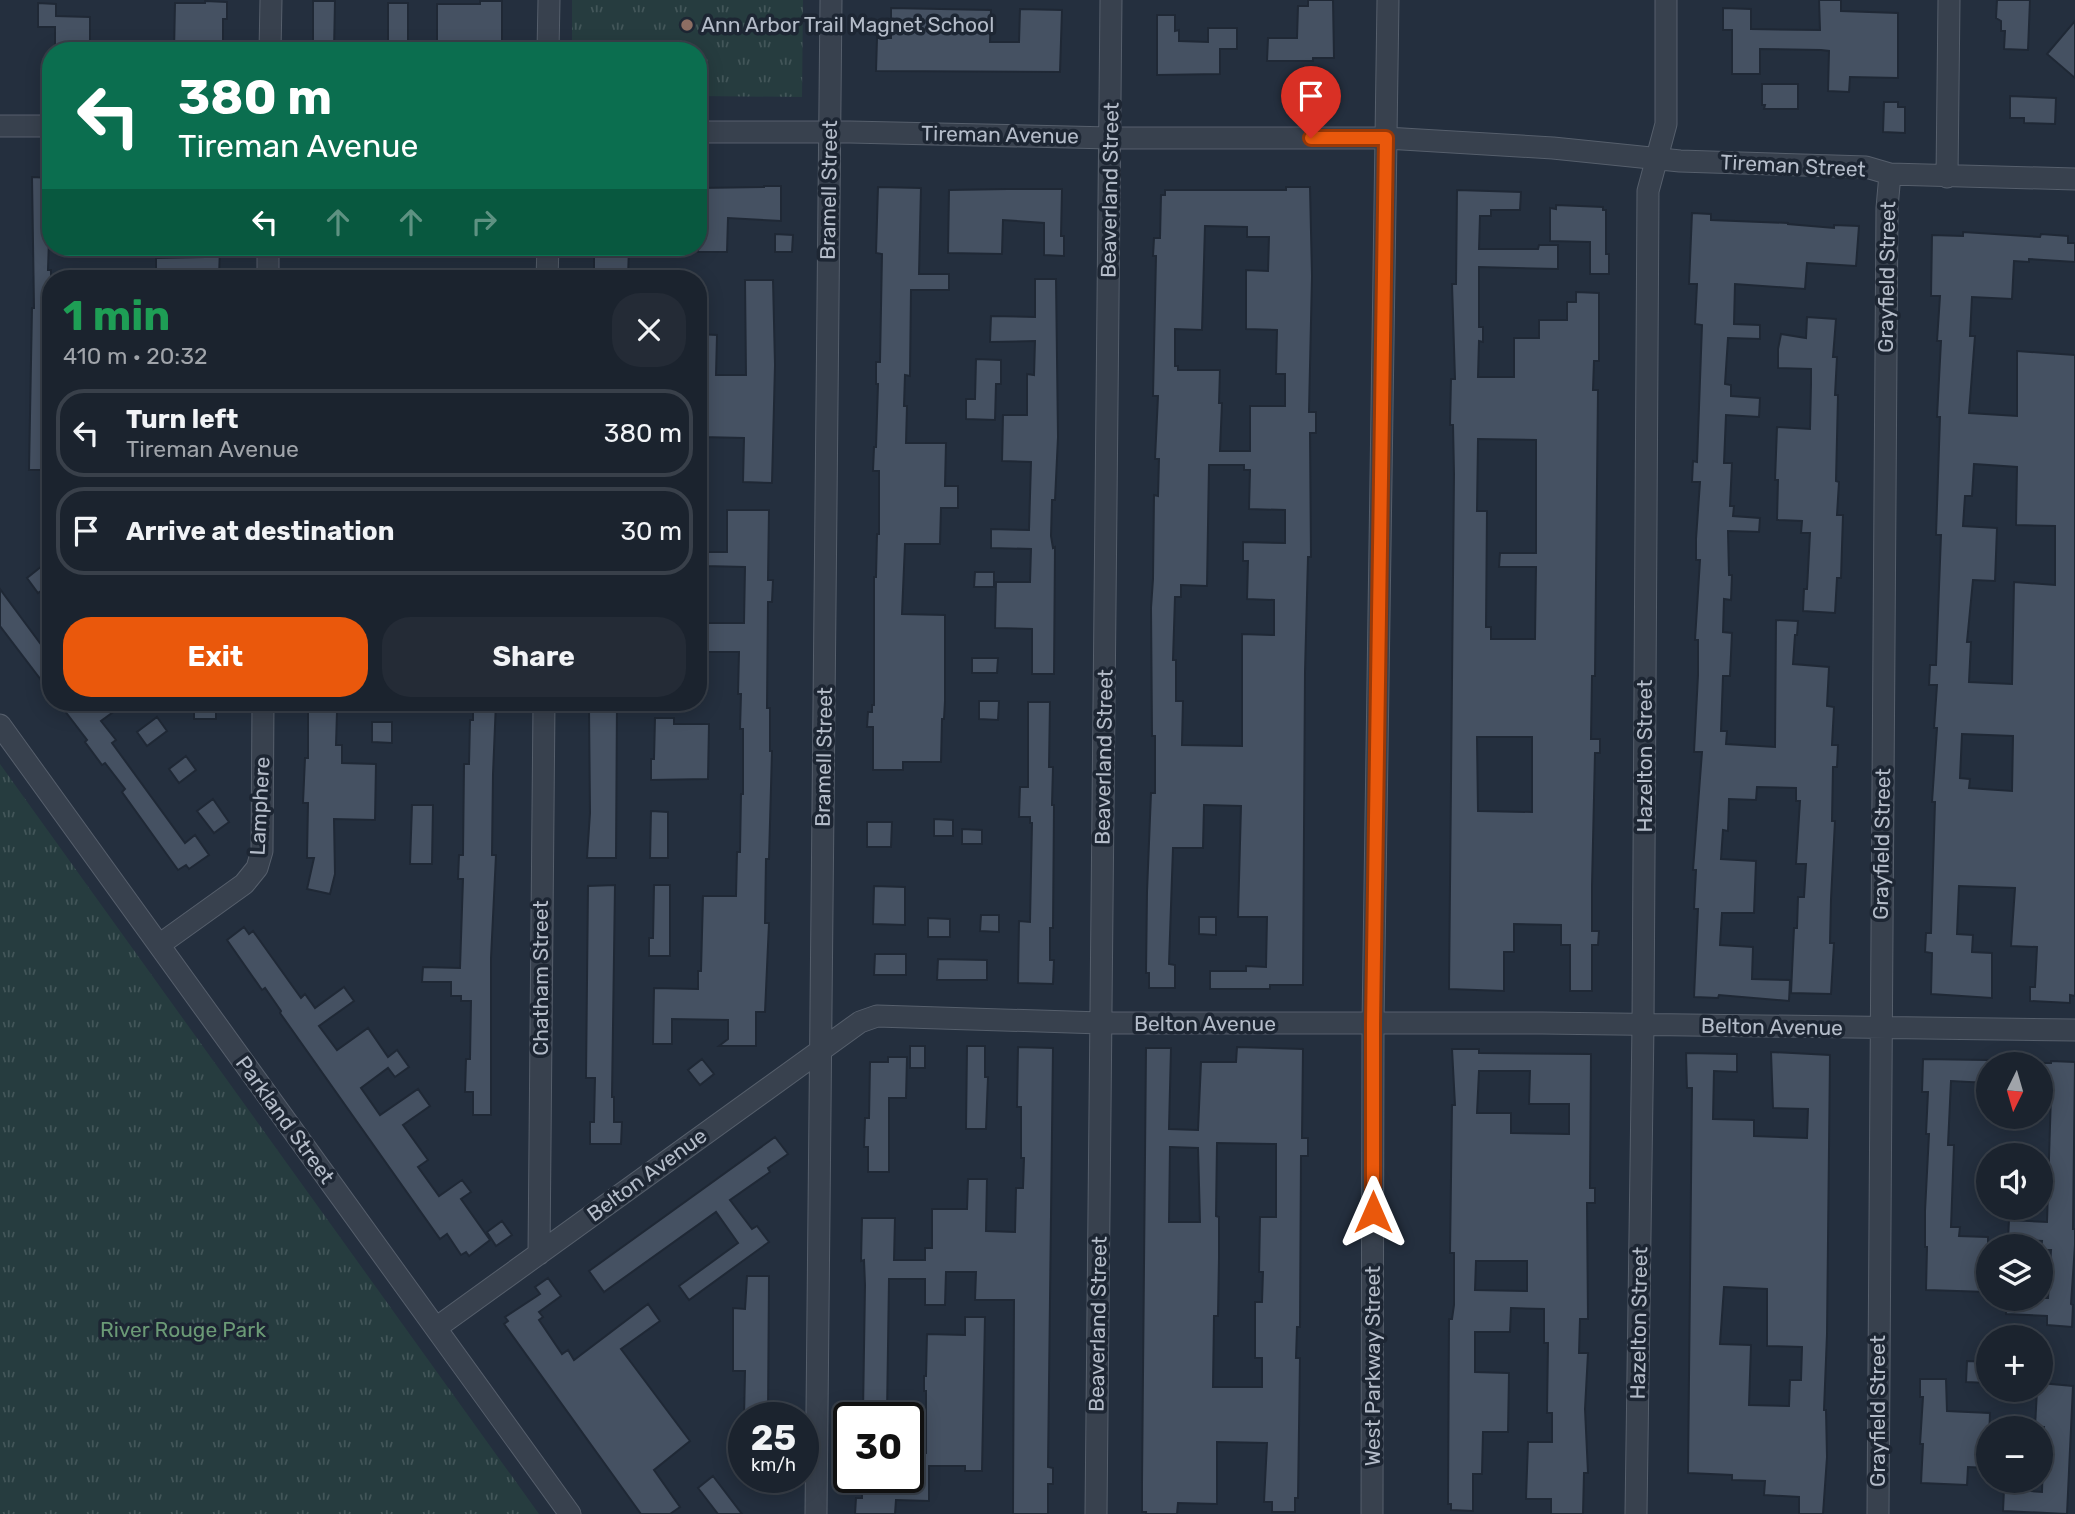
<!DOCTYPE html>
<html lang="en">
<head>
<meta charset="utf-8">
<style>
	:root { --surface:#1b232e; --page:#242b36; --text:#f1f3f6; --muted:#a0a4aa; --line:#39404a; --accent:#ea580c }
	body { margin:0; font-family:Rubik,sans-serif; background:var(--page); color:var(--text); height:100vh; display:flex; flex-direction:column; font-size:26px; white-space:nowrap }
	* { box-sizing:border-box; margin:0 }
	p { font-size:23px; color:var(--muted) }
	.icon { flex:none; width:38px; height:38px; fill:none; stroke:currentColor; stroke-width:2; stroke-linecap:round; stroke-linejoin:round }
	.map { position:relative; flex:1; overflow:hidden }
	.side { position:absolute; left:42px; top:270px; width:665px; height:441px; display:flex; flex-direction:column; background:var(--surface); border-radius:28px; box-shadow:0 4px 18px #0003,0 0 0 2px var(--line) }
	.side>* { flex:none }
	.guide { position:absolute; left:42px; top:42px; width:665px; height:214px; border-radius:28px; box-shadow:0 4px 18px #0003,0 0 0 2px var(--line); background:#0b6e4f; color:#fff; overflow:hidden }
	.needle { width:46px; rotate:185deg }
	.fabs { position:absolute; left:1976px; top:1052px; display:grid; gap:14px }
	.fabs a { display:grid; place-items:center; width:77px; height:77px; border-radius:50%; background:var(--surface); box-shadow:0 4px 18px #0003,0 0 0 2px var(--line); font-size:35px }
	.speed { position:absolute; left:728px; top:1402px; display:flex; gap:14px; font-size:35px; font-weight:700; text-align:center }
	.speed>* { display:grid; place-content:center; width:91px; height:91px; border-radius:50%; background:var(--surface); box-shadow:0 4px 18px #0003,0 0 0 2px var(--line); line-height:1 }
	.speed small { font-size:18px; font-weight:400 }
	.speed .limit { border:4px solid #111; border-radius:10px; background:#fff; color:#111 }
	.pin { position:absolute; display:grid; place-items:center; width:60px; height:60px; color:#fff; margin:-72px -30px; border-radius:50% 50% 50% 0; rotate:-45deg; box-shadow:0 0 7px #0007 }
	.pin .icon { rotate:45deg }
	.me { position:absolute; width:77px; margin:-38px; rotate:0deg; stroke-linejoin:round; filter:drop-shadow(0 0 5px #0008) }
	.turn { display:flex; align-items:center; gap:24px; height:147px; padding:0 21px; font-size:32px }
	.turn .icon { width:91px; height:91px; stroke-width:2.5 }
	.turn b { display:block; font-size:49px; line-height:60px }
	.lanes { display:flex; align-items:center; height:66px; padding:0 21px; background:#0003; justify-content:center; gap:35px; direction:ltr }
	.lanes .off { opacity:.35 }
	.round { display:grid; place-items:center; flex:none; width:74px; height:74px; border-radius:28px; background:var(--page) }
	.head { display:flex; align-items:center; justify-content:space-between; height:119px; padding:0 21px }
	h1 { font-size:42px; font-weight:700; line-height:52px; color:#1e9e55 }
	.button { display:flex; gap:14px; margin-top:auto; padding:14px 21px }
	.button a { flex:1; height:80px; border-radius:28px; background:var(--accent); color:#fff; font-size:28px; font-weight:700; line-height:80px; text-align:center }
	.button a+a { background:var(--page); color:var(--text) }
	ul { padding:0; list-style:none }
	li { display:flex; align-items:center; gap:21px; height:88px; margin:0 14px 10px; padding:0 7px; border:4px solid var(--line); border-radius:28px }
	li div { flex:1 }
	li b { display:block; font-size:26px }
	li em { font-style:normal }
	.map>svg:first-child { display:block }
</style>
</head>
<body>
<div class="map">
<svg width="2075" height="1514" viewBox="0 0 2075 1514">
	<defs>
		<pattern id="grass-tufts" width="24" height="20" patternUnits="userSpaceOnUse" patternTransform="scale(1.75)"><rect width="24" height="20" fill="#263c3f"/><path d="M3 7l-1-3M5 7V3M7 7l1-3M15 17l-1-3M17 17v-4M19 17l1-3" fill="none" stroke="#435659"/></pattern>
	</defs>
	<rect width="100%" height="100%" fill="#242f3e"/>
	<path fill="url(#grass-tufts)" d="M572 0H803L802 97 698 96V51H572Z
		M0 764 539 1514H0Z"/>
	<path fill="#455162" stroke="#1f2835" stroke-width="2" fill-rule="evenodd" d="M1308 0H1333L1334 58H1313V61H1267L1268 38H1297L1298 6H1308Z
		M1819 0H1841V11L1898 13V78L1850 77 1849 92 1828 91 1829 51 1821 50 1760 49V74H1732V30H1723V8L1751 9V29L1820 30Z
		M1997 0H2030L2028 50 2004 49 2005 31H2001V21L1996 18Z
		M205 1 227 2V19H223V51H174L175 3H205Z
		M313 1H335L334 51H313Z
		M480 1H502V51H437V4H480Z
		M38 3 56 4V16L90 17V51H55V27H38Z
		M388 3H408V51H388Z
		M891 8 991 10 990 42H1019L1020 9 1062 10 1060 72 876 71 877 38H891Z
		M1157 15H1175V31L1179 30V41L1208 42V28H1237V49H1220V74L1157 75Z
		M2075 21V78L2047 54Z
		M1762 84H1798V109H1764L1765 105H1762Z
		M2010 96 2056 98 2055 124 2024 123V118H2010Z
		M1884 102H1898V107H1905V133L1883 132Z
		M32 177 51 178 48 270H51V470H29L32 308H34Z
		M764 186H781V221L728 218 727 252H698V188L764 187Z
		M878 187 921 188 919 274H949V290H911L910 376 905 375 904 406H907L906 443H946L945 486H958V508H941L940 544H905L902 614 945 615V701L944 719H942L941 762H903V770H873V727H867L868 712H872V705H874V577H876L877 534H879V471H873L874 447H876L878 384H876V362H880L882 254 876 253Z
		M1286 187H1310L1312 276 1309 412H1316V433H1310L1311 557H1308L1305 672 1303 985H1270V989H1210V971H1246V966L1266 967 1267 917H1238L1241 806 1204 805 1203 848H1173L1169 964 1175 965V988H1149V973H1146L1147 892 1151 793H1155V736H1152L1151 608 1153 579 1154 495 1158 496 1159 459H1155L1158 396H1153L1156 256H1153L1154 238H1160L1161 195H1165V190H1286ZM1205 226 1247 227V237H1269L1268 271 1246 270V329L1277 330 1276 374H1285V406H1250V451H1220L1222 403H1219L1220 370H1178V366H1175V329L1202 330ZM1209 465H1244V470H1250L1249 509 1285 510V543L1243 542V561H1248L1247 599 1274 600V635L1242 634V746L1182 745 1183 701H1176V660H1173L1175 597H1181V585L1207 586Z
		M1008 189H1062L1061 236H1064V256L1044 255V223L1003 220 1002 254 948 253 949 190Z
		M1457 190 1521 192 1520 210H1491V216H1480L1479 249H1538L1539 245H1558V269L1479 267V327H1483V342L1479 341 1478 377H1514V338H1539V320H1567V302H1576V292L1599 293V361H1594L1593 390H1598L1595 676H1592L1591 739H1600V753H1595L1592 886V931H1599L1598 945H1592V991H1570V945H1561V925L1514 924V952H1504V991L1449 989 1454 474 1453 425H1450L1451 379H1455L1452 284H1456ZM1478 439 1536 440V553H1500L1499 567H1536L1535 639H1491V627H1486L1487 511H1477ZM1477 737H1532V812L1478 811Z
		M1556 205 1603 207V210H1606V254H1609V274H1590V242L1550 241V208L1556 209Z
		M1692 213 1711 214V220L1788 223V224L1834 228V225L1859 226 1856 266 1807 263 1805 289 1735 284 1734 324 1760 325V339L1728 338 1725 384 1731 385V396L1760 398 1759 417 1726 415 1724 463H1732L1730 506H1734L1733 516 1760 518 1759 532 1728 531 1729 575H1732L1731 600 1724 599 1723 632 1732 633 1730 676H1723L1721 731H1727L1726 744 1775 747 1776 620 1798 621 1797 635H1795L1793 664 1829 667 1827 706 1834 707 1832 745H1838L1837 767H1833L1832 821H1835L1831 899 1830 943H1834L1831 994 1791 993 1794 928H1797L1798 897H1804L1806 864H1796L1800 801H1796V788L1757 787 1756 800 1729 799 1728 831 1723 830 1721 859 1756 861 1754 913H1722L1720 945 1753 947 1752 979 1790 980 1789 1001 1719 995 1718 998 1694 997 1698 909H1694L1696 870H1693L1702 752H1694L1698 675V640H1695L1700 560H1696V539L1700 482H1692L1693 461 1697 462 1702 325 1695 324 1697 284H1689Z
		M1963 232 2040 237 2041 234 2068 236V243H2075V262L2029 259V262L2014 261 2012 299 1972 297 1970 336H1975L1969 413 2017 416V351L2075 355V996L2070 995V1003L2030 1001V987H2035L2037 947 2011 946 2015 888 1959 886 1957 934 1973 935 1972 952 1992 953V998L1931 994 1932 953 1925 952 1926 933H1931L1935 802H1932L1937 728H1934L1937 685H1929L1930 665H1936L1941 535H1936L1940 417H1937L1941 341H1937L1940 296H1931L1932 235 1963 236ZM1974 464 2017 467 2016 525 2055 526V585L2014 582 2012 684 1969 682 1971 642H1967L1973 580 1995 581 1997 528 1963 526 1965 496H1972ZM1962 734 2013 736 2012 791 1969 788 1970 779 1960 778Z
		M775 234 793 235 792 252H775Z
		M204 247H220L219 278H156V258L204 257Z
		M594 247H629L628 278H594Z
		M1035 279H1056L1058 437 1055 500H1052L1051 536 1053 548 1055 547 1054 674H1032V629L995 628 996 582H1030L1031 549 991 548V529L1029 530 1031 462 1002 461 1003 415H1027V374L1034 375 1035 341 990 342 991 316 1035 317Z
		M745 280H773L775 365 772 483 743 482 744 438 701 437 702 352H698V334L717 335 716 375H746Z
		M1807 317 1836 319 1833 357H1837L1835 395H1838L1836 481 1839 482 1837 515H1843L1841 578H1837L1835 613 1803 611 1804 589H1807L1810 533H1801L1802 521 1777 520 1778 480H1775L1777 427 1810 429 1811 384V369L1778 368V349L1781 334 1806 338Z
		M976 359 1001 360V384H996L995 420 966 419V399H975Z
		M727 510H769L768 580H773L772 602H768L767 708H770V751H772L769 859H766L765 923H769L765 1012H756V1046H719L728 1039V1020L672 1019V1044H653L654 988 698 989V971H701L703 896H736L737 852H740L741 794H743V729H740L741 694H738L739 652H698V623H744L745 567 704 566V552H727Z
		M42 566 51 578V584L38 593 27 578Z
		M975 572H994V587H974Z
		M0 589 51 658V693L0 626Z
		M972 658H998L997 673H972Z
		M979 701H999L998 720 979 719Z
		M58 702H127L101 721 116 740 112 743 185 843 195 835 209 855 189 869 186 865 178 870 122 792 125 789 105 763 102 765 85 742 87 740Z
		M194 702H216V719H194Z
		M473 702H496L493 774 492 855H496L491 958V1115H473V1092H465L466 1059H470L471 1001H461V996H451V982H422L423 967 460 968 463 879H458L459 855H463L464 764H469L470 720H473Z
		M592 702H617L616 858H587L590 813 589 709H592Z
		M1028 702H1050L1049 767H1053L1052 805H1054L1053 928H1050V960H1054L1053 984 1018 983 1019 921 1030 922 1032 823H1030V817H1019L1020 787H1028Z
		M308 712H337L336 745H342V763L376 764 375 820 334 819 335 874 330 894 307 889 314 858H307L308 803H303L305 758H308Z
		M157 717 167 731 147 746 137 732Z
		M655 718H674V724H709L708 779 651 780V759H654Z
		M372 722H392V743L372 742Z
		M186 756 196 770 179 783 169 769Z
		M213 799 229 822 214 833 197 811Z
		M412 805H433L432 864H410Z
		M651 811 668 812V858H650Z
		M934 819 953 820V836H934Z
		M867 822H892L891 847H867Z
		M962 829 982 830V844H962Z
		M615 885 612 1097H614V1122H622L621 1144H590V1122H594L595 1078H586L588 886Z
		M654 885H670V956H649V938H653Z
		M874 886 905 887V925L873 924Z
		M981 915H999V932L980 931Z
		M1199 917H1216V935L1199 934Z
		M928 918 950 919V937H928Z
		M244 927 249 934 253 931 301 998 305 994 315 1008 344 987 354 1001 319 1026 337 1050 368 1028 388 1057 397 1050 409 1067 395 1077 388 1068 361 1088 380 1115 418 1089 430 1106 403 1125 428 1160 418 1167 439 1196 462 1180 471 1192 461 1199 490 1240 469 1256 466 1252 461 1255 447 1234 440 1239 280 1013 281 1011 265 988 262 990 227 940Z
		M875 954H906V975H874Z
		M938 959 987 960V980H937Z
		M910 1046H925V1068H910Z
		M967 1046H985V1077H988L986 1129H966Z
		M1018 1047 1053 1048 1048 1467 1053 1468V1484H1048V1514H1013L1014 1300H975L976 1272H946L945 1305H925V1279H889L887 1414 863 1413 865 1285 864 1260 861 1261 862 1218H895L894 1260H925V1248H932V1209H967L968 1179H987L986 1231 1015 1232 1016 1188H1023L1024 1158H1021V1107H1017Z
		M1237 1047 1303 1049 1302 1138H1308V1156H1301L1300 1327H1297L1296 1358H1300L1298 1498H1295V1512H1272V1502H1264L1267 1443 1217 1442V1504L1178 1503 1177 1514H1146V1512H1142V1483L1146 1048H1171L1169 1129 1198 1130 1201 1062H1236ZM1217 1143 1276 1144V1217H1260L1259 1272H1263L1262 1302H1255V1358H1262V1387H1213L1214 1316H1218L1219 1258V1217L1216 1216ZM1170 1147 1198 1148 1200 1222H1169Z
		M1452 1049H1479V1053L1591 1054 1590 1188H1595V1203H1587L1588 1319H1580L1579 1353H1588L1585 1409 1588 1473H1584L1583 1514H1551V1499H1526L1528 1442H1552V1413H1547L1548 1343H1544V1309L1511 1308 1510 1332H1475V1372L1509 1373 1508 1432H1483L1482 1474H1473V1511L1451 1510V1504H1448L1449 1319H1452L1454 1305V1253H1450L1452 1105H1455ZM1479 1071H1530L1529 1104H1569V1134L1511 1133V1113H1477ZM1476 1261H1527V1291L1475 1290Z
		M1771 1052 1830 1055 1827 1334 1824 1410H1826L1827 1457 1823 1514H1799V1497L1764 1495 1765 1481 1732 1480V1475L1688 1473 1692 1088H1687L1686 1053 1737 1054V1072L1714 1071 1713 1119 1754 1120V1136L1807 1138 1808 1109 1773 1108ZM1724 1287 1767 1289V1346L1802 1347 1801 1380H1790L1789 1406 1749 1405 1751 1345 1720 1344Z
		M888 1057H907L906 1098H889V1172H868V1147H864L865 1118H869L870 1062H888Z
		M702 1059 714 1074 700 1085 688 1070Z
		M1923 1059 1988 1060V1083L1951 1081 1948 1145H1954L1951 1227H1960L1959 1236 1988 1237V1292L1926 1290 1927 1247H1925V1211L1929 1134H1926L1928 1092H1922Z
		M2051 1061 2075 1062 2073 1229H2075V1245L2071 1304 2073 1305 2072 1327 2047 1325V1316L2006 1314 2007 1298H2048L2051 1250H2041L2042 1241 2008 1239 2009 1220 2047 1222 2051 1094H2043L2040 1063H2051Z
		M775 1137 788 1154 768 1168 770 1172 730 1200 752 1229 757 1226 769 1242 689 1300 679 1286 738 1243 716 1212 604 1292 589 1271Z
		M502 1221 512 1235 496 1246 487 1232Z
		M747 1276H769L768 1418H744L745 1371H733V1308L745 1309Z
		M548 1278 561 1296 539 1312 543 1317 539 1320 562 1354 568 1350 574 1360 648 1304 660 1321 621 1349 690 1441 654 1470 680 1507 670 1514H641L504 1324 508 1321 505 1317 540 1294 535 1287Z
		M965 1317H985L982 1471H965V1466H929V1501L896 1500 895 1514H855L856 1498H862V1477H908V1453H926V1391H924V1376H926L927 1334 965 1335Z
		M1967 1361 1988 1362V1383L1966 1382Z
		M1920 1379H1946L1947 1411 1990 1413 1988 1468 1968 1467 1967 1485 1921 1483 1923 1444H1920L1923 1397H1920Z
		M2040 1383 2073 1386 2067 1514 2003 1511 2004 1489 2042 1492 2044 1427H2035L2037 1390H2040Z
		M713 1476 742 1514H718L698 1488Z"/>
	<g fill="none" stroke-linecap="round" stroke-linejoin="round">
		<g stroke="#565f6c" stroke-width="23">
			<path id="minor" d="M270 51 271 0
				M548 51 549 0
				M0 126H51
				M698 132H850L1110 138H1386L1553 148 1680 161 1866 167 1890 174 2075 179
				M1947 177 1949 0
				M268 278V247
				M547 278 548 247
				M0 725 570 1514
				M159 945 244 884 257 868 262 851 263 702
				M539 1254 544 702
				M436 1328 860 1022 877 1016 1101 1023H1542L2075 1030
				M816 1514 831 0
				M1096 1514 1111 0
				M1372 1514 1373 1024 1388 0
				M1636 1514 1643 1025 1648 191 1666 124V0
				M1878 1514 1887 208 1890 174"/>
		</g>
		<use href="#minor" stroke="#38414e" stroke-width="21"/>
	</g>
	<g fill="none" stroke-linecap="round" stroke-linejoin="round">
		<g stroke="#983908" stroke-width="18">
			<path id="route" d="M1311 138H1386L1373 1024V1212"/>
		</g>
		<use href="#route" stroke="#ea580c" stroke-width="12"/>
	</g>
	<circle fill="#8d6e63" stroke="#1d2633" stroke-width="2.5" cx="687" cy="25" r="7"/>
	<g text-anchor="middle" stroke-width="7" stroke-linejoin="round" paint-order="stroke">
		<g font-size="21" fill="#b4bcc9" stroke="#1d2633" text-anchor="start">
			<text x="701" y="32">Ann Arbor Trail Magnet School</text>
		</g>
		<g font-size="21" fill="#b4bcc9" stroke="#1d2633">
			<text transform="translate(1000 135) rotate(1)" y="7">Tireman Avenue</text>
			<text transform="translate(1793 166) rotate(3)" y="7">Tireman Street</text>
			<text transform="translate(829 190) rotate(-89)" y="7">Bramell Street</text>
			<text transform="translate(1110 190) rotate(-89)" y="7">Beaverland Street</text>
			<text transform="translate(1887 277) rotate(-89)" y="7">Grayfield Street</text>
			<text transform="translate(1645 756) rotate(-90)" y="7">Hazelton Street</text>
			<text transform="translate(824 757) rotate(-89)" y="7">Bramell Street</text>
			<text transform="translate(1104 757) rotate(-89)" y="7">Beaverland Street</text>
			<text transform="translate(260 806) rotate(-87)" y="7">Lamphere</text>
			<text transform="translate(1882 844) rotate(-89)" y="7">Grayfield Street</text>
			<text transform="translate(541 978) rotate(-90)" y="7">Chatham Street</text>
			<text x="1205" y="1031">Belton Avenue</text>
			<text transform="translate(1772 1027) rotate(1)" y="7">Belton Avenue</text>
			<text transform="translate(285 1120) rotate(54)" y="7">Parkland Street</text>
			<text transform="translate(647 1175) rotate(-36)" y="7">Belton Avenue</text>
			<text transform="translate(1639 1323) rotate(-89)" y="7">Hazelton Street</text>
			<text transform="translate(1098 1324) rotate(-89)" y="7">Beaverland Street</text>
			<text transform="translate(1373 1366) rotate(-90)" y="7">West Parkway Street</text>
			<text transform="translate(1878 1411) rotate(-90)" y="7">Grayfield Street</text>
		</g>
		<g font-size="21" fill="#6b9a76" stroke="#1d2633">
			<text x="183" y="1337">River Rouge Park</text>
		</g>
	</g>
</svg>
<div class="fabs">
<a><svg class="needle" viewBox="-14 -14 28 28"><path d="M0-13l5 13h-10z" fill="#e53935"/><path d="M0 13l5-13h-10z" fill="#a0a4aa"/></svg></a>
<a><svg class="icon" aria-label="sound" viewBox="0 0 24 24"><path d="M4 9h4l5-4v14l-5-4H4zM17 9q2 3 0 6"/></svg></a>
<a><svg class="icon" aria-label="layers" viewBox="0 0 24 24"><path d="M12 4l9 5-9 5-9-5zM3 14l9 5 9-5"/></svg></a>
<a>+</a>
<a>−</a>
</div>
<div class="speed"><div>25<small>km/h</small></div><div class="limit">30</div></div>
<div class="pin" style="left:1311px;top:138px;background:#d93025"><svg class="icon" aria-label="arrive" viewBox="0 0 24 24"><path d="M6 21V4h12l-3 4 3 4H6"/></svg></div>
<svg class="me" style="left:1373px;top:1212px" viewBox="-20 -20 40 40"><path d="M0-17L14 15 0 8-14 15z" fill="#ea580c" stroke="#fff" stroke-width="4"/></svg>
<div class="guide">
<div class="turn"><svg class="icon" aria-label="left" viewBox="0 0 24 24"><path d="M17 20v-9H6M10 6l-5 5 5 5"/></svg><div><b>380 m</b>Tireman Avenue</div></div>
<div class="lanes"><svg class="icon" aria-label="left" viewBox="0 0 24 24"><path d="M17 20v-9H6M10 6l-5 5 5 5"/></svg><svg class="icon off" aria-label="ahead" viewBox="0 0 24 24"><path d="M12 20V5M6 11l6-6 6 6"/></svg><svg class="icon off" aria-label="ahead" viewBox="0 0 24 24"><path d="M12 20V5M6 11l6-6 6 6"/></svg><svg class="icon off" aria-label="right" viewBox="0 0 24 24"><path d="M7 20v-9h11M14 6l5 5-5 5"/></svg></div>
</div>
<section class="side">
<div class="head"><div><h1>1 min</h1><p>410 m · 20:32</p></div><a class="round"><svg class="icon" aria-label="close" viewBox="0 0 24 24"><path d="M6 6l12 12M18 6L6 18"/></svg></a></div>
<ul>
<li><svg class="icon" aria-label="left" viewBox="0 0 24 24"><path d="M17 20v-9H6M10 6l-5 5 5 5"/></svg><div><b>Turn left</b><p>Tireman Avenue</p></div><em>380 m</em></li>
<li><svg class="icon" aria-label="arrive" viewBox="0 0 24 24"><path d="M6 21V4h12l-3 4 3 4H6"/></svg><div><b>Arrive at destination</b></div><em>30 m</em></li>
</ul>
<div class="button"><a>Exit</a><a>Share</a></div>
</section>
</div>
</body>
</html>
